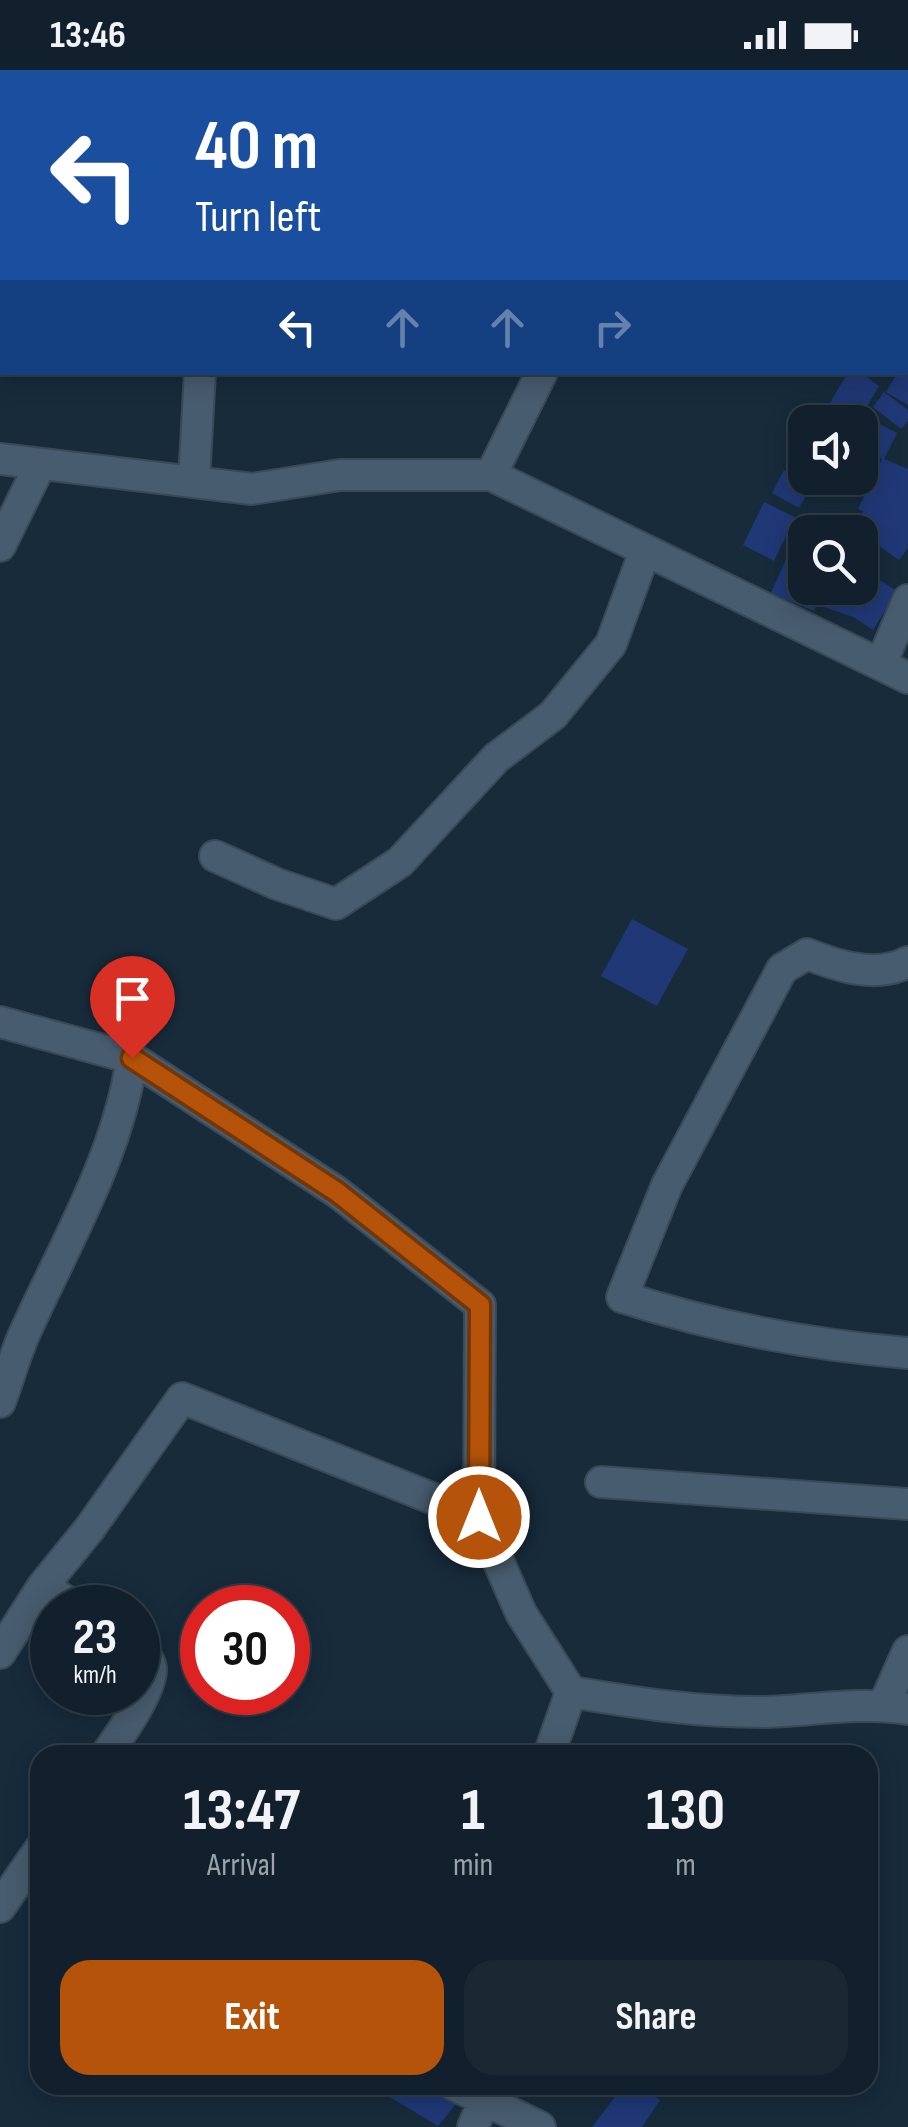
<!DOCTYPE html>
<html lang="en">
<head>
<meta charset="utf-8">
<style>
	:root { --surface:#11202c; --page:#1a2834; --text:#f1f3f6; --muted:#9ca3a9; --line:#303e48; --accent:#b45309 }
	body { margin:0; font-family:"Sofia Sans Condensed",sans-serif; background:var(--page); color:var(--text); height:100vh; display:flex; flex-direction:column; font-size:38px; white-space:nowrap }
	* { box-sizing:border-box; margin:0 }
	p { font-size:32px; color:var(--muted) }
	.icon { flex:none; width:55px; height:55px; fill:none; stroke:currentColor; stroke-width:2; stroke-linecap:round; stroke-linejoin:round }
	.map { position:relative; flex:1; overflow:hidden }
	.details { position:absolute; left:30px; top:1675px; width:848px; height:350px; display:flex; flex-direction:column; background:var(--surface); border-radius:30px; box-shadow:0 5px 25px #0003,0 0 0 2px var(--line) }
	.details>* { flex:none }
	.guide { position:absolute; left:0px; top:0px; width:910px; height:305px; box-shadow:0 5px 25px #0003,0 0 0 2px var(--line); background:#1a4fa0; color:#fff; overflow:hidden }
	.tools { position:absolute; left:788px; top:335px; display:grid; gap:20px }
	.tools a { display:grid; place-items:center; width:90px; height:90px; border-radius:20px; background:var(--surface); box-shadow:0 5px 25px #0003,0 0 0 2px var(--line); font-size:50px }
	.speed { position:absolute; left:30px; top:1515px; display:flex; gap:20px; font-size:50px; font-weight:700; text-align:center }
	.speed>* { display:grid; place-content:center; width:130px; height:130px; border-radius:50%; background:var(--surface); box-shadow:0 5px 25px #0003,0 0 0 2px var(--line); line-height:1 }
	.speed small { font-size:25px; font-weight:400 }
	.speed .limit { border:15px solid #d22; background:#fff; color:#111 }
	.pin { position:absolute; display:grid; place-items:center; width:85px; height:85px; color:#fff; margin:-102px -42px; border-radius:50% 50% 50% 0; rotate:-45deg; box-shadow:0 0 10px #0007 }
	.pin .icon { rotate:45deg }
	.me { position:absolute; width:110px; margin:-55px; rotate:0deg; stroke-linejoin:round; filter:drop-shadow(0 0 8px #0008) }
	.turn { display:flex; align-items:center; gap:35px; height:210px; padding:0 30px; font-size:45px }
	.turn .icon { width:130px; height:130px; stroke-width:2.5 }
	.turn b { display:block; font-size:70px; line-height:85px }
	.lanes { display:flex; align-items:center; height:95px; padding:0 30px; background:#0003; justify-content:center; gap:50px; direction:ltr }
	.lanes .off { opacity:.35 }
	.eta { display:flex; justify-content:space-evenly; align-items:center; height:170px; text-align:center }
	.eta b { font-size:60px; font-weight:700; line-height:70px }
	.primary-button { display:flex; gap:20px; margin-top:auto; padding:20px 30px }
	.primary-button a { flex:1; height:115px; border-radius:30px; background:var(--accent); color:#fff; font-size:40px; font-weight:700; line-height:115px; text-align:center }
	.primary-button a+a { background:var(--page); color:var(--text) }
	.status { display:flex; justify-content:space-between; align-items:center; height:70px; padding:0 50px; background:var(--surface); direction:ltr }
	.status svg { height:28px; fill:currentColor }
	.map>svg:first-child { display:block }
</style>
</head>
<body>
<div class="status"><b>13:46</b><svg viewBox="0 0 49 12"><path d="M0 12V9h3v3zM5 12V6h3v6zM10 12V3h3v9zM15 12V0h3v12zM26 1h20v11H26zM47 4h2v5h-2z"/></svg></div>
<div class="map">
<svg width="908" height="2057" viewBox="0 0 908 2057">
	<rect width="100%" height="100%" fill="#172b3b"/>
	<path fill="#203876" d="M848 302H860L879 316 862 345 897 363 884 389 908 399V478L899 490 876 474 873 479 860 471V462H849L863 441 858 439 882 389 860 378V352H836L823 345Z
		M898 302H908V335L886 322Z
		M884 322 908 340V351L901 359 873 337Z
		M805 365V403L788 393Z
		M784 400 812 416 799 438 772 423Z
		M764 432 795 447 774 491 743 475Z
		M794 471 805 476V518H824L814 541 771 523Z
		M860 493 873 499 865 519 873 506 897 521 873 560 853 547 821 536 829 518H860Z
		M632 849 688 879 657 936 601 906Z
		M394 2015H431L457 2033 438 2056 388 2026Z
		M624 2015H637L660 2030 642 2057H592Z"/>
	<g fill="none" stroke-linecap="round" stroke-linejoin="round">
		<g stroke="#394957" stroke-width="34">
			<path id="street" d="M628 0V2
				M255 2 256 0
				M0 199H2
				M0 389 252 419 340 405H491L908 608
				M491 405 542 302
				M194 410 200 302
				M0 476 40 395
				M881 594 908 530
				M215 786 277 814 336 834 400 792 496 688 553 645 611 574 645 481
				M908 892C876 909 838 896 807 884L782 899 667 1115 622 1227C715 1257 810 1275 908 1283
				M0 952 132 988 337 1122 480 1235 479 1447 521 1543 571 1622
				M0 1332C8 1311 14 1288 23 1267 63 1177 118 1087 132 988
				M601 1412 908 1434
				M43 1516 90 1458 182 1328 479 1447
				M0 1583 43 1516 76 1538
				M884 1635 908 1581
				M106 1685C118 1668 153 1619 151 1598 150 1590 143 1583 138 1578
				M549 1685 571 1622C637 1633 695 1642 762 1642 811 1641 860 1631 908 1639
				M0 1837 40 1779
				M454 2015 540 2057
				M473 2057 480 2040 481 2015"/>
		</g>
		<use href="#street" stroke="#475c6e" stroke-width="30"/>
	</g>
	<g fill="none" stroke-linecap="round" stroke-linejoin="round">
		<g stroke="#753606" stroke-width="25">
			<path id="route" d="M132 988 337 1122 480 1235 479 1447"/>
		</g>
		<use href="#route" stroke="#b45309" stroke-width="18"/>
	</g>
</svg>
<div class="tools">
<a><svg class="icon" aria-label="sound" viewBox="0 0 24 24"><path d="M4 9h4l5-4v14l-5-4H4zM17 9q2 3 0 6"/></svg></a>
<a><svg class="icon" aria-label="search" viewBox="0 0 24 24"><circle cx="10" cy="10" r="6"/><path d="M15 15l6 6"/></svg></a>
</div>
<div class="speed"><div>23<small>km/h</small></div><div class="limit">30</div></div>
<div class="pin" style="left:132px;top:988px;background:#d93025"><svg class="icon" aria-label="arrive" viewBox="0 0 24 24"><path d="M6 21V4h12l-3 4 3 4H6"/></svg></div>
<svg class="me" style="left:479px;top:1447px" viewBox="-20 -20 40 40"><circle r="17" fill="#b45309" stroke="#fff" stroke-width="3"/><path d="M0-11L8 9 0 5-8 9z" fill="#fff"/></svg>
<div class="guide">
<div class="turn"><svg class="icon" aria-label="left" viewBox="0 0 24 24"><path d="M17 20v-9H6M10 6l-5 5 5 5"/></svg><div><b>40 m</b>Turn left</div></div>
<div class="lanes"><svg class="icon" aria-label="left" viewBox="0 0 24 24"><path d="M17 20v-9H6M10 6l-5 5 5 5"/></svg><svg class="icon off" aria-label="ahead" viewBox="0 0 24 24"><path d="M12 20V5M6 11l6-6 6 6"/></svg><svg class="icon off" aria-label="ahead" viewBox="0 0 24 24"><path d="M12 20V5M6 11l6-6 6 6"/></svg><svg class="icon off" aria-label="right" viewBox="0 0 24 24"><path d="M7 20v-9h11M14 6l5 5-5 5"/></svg></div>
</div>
<section class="details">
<div class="eta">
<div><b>13:47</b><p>Arrival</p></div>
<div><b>1</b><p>min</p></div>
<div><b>130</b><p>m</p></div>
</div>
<div class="primary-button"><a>Exit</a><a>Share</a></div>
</section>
</div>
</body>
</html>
